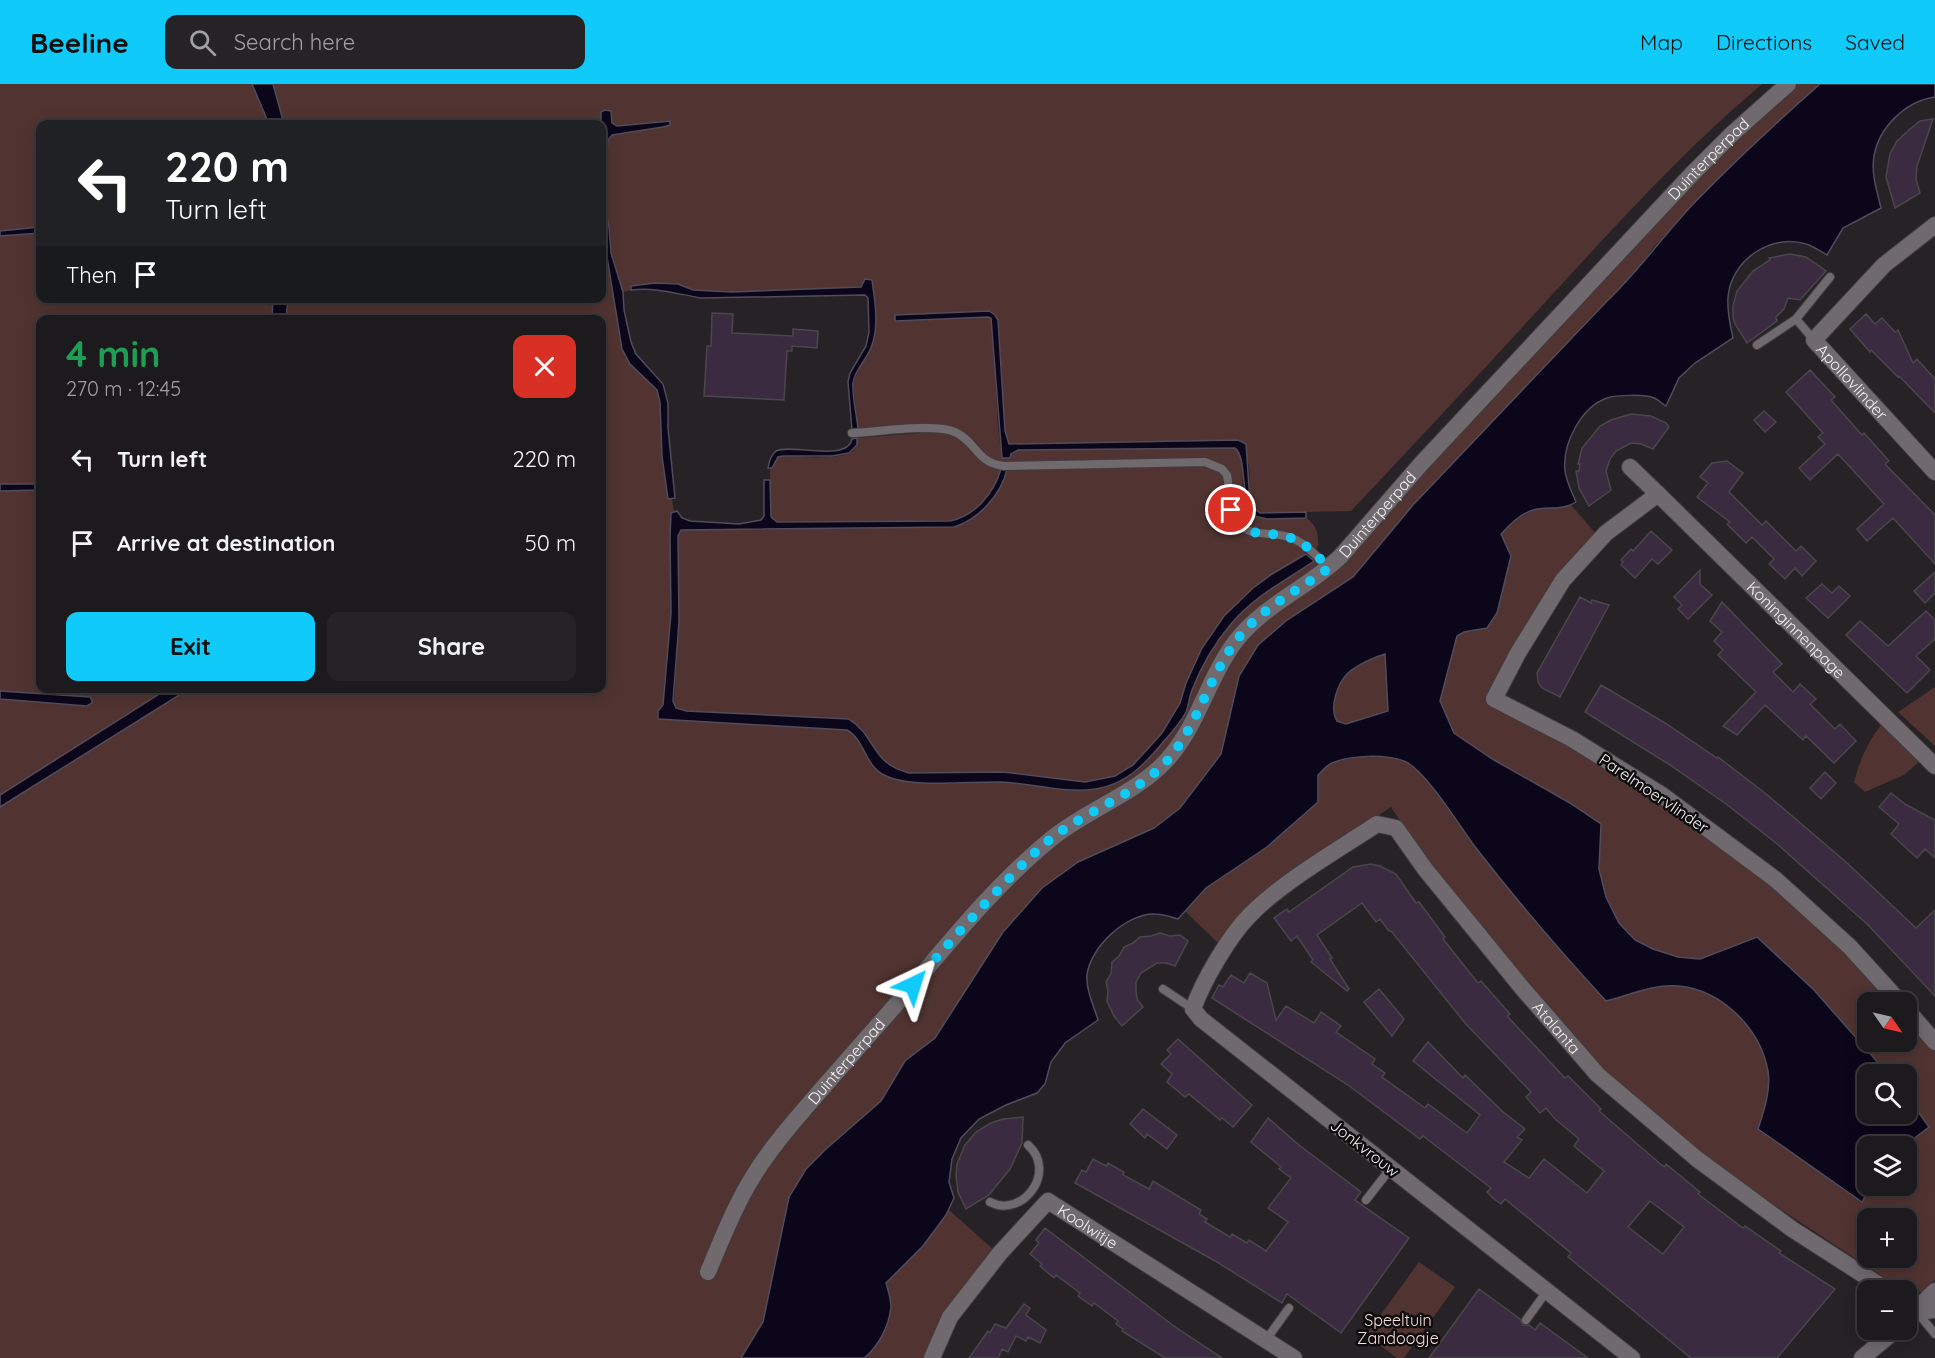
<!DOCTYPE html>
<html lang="en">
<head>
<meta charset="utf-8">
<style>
	:root { --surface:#1c1a1c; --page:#252325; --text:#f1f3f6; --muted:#a0a1a3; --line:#3a383b; --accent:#10cafa }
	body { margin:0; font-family:Quicksand,sans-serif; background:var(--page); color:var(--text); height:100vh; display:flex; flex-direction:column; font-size:22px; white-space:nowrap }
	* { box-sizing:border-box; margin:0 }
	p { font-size:20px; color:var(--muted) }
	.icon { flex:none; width:33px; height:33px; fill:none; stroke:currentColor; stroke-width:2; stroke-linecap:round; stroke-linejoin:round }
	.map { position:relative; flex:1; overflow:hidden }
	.drawer { position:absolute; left:36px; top:231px; width:570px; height:378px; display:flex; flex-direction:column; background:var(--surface); border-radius:12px; box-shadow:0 3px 15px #0003,0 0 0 2px var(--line) }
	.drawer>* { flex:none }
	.guide { position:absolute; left:36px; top:36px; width:570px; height:183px; border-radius:12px; box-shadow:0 3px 15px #0003,0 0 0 2px var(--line); background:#202124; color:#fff; overflow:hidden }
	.needle { width:39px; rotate:124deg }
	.buttons { position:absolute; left:1857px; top:908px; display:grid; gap:12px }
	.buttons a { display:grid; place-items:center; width:60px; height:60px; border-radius:12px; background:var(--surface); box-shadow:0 3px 15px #0003,0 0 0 2px var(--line); font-size:30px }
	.pin { position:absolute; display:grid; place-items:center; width:51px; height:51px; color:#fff; margin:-26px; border:3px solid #fff; border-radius:50%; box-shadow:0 2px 6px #0007 }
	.me { position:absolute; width:66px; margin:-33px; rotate:41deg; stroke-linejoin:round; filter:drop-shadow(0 0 4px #0008) }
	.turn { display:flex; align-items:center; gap:21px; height:126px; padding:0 30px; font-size:27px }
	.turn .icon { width:78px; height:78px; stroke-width:2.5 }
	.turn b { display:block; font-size:42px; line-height:51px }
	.then { display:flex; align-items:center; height:57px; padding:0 30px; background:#0003; gap:12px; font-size:22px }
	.round { display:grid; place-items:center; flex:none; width:63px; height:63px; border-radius:12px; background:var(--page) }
	.headline { display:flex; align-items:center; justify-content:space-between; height:102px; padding:0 30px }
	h1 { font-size:36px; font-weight:800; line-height:45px; color:#1e9e55 }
	.button { display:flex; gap:12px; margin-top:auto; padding:12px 30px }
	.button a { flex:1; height:69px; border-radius:12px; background:var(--accent); color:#111; font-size:24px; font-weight:800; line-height:69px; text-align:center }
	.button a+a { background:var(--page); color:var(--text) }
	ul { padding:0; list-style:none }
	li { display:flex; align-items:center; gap:18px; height:84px; padding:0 30px }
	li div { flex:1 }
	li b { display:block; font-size:22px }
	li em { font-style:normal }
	header { display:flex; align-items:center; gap:36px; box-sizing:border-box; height:84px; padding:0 30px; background:var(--accent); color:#111 }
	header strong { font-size:28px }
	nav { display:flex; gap:33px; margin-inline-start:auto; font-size:21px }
	.search { width:420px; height:54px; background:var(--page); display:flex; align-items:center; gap:15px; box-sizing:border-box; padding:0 21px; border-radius:12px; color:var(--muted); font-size:22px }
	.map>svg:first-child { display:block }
</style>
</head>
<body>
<header>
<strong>Beeline</strong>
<div class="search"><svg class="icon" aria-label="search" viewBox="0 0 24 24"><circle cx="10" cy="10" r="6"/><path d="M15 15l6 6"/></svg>Search here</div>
<nav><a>Map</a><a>Directions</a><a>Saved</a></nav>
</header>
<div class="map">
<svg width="1935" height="1274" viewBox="0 0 1935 1274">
	<rect width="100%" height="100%" fill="#262225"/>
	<path fill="#513431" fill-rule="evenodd" d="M0 0H252L269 40H40V214L273 215 272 235 40 236V604L167 605 0 711Z
		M273 0H1762C1685 65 1618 139 1550 213 1484 285 1418 356 1351 427L1260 429C1242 420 1253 395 1248 379 1246 371 1241 363 1238 356L1009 360 1005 347 1000 267 993 229 989 227 895 231V237L988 233 992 234 998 344 1002 374H1010L1011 371 1018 366 1235 364C1249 373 1239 396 1244 411 1246 418 1252 426 1256 433L1306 434C1316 440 1319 450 1318 462L1315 466C1308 460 1301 452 1292 449 1276 444 1255 450 1242 438 1221 417 1252 386 1205 374L1006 378C977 375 979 354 957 344 936 335 883 344 858 346L853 299 875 249V219L865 200 861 203 732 208 692 206 678 200 631 202V206L623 208 611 169 609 143 603 116 608 56 612 51 644 46C634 44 618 44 612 39L602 50V40H284Z
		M1794 0H1820L1776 39 1695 118 1652 165 1630 196 1607 217 1413 421 1353 493 1287 536 1258 561 1239 592 1221 670 1180 724 1154 744 1078 778 1042 804 1003 848 935 954 905 977 881 1017 826 1065 806 1085 789 1113 763 1238 741 1274H0V723L189 605 602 604V236L286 235 288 215 602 214V142L622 265 630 280 657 306 660 318 662 372 668 415H672L674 428 671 429 670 440 671 529 663 621 658 627V635L847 646C865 656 865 682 884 691 910 705 970 697 1001 698 1032 699 1064 710 1096 705 1127 700 1145 680 1164 657 1172 648 1181 638 1186 628 1189 621 1189 613 1192 606 1201 583 1215 559 1231 540 1254 512 1285 497 1314 477L1319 481 1318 487C1287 508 1252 527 1230 558 1204 596 1194 641 1162 675 1129 711 1081 722 1046 753 997 797 954 846 912 895 872 941 832 987 793 1032 751 1082 729 1127 705 1186L713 1188C726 1156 739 1123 757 1093 775 1063 799 1038 822 1012 848 982 874 952 900 922 948 867 996 808 1052 760 1088 729 1136 715 1169 680 1201 645 1210 599 1238 561 1260 530 1295 513 1326 491L1334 488 1348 476 1374 439 1424 383 1695 92 1735 53Z
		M934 348C971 349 968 380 1001 385 996 403 980 428 962 435 944 441 920 438 902 438 860 438 819 438 777 438L771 433 770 385 772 384 778 373 783 372C797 373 841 376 852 368 856 364 857 360 857 354Z
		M1204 382C1210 384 1217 386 1221 390 1234 404 1219 430 1239 446 1258 460 1293 447 1306 470L1272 490 1253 504 1224 532 1202 564 1186 599 1180 619 1162 649 1133 681 1115 692 1085 698 1002 688 909 689C869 678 878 654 849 635L686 627 678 626 674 621 679 538 678 452 684 444 734 446 954 443C982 435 997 410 1007 385Z
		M1571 421 1598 452 1496 599 1512 632 1541 649 1579 664 1766 793 1896 918H1868V957H1906L1907 930 1935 966V1196L1922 1208H1907L1906 1206H1903L1735 1095 1625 1006 1545 928 1416 761 1391 723 1286 793 1221 862 1185 827 1206 804 1267 763 1318 718V691C1322 687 1327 682 1332 679 1350 670 1385 670 1404 677 1428 687 1461 746 1479 768 1520 819 1562 869 1606 917 1630 911 1653 900 1678 902 1722 906 1760 944 1768 987 1771 1006 1764 1028 1759 1046L1867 1108 1871 1101H1906V1062H1904L1929 1043 1907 1012 1906 990H1888L1814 906 1757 854 1700 875 1678 873 1653 865 1635 856 1619 839 1606 813 1599 785 1601 740 1494 676 1454 649 1440 617 1457 552 1464 548 1475 547 1504 459 1501 450 1511 439 1533 426ZM1868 1134H1906V1173H1868Z
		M1385 569 1388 627 1346 640 1337 637C1329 624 1337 600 1348 589 1358 580 1373 575 1385 569Z
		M1935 603V661H1934L1898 628Z
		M1881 641 1920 677 1904 691 1865 708 1854 698C1860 676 1867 659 1881 641Z
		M948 1125 995 1167 927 1274H864L874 1265 891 1221 886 1199 923 1162Z
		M1419 1178 1455 1203 1404 1274H1397L1366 1251Z"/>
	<path fill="#0c061b" stroke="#514c5c" stroke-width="1.5" fill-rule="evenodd" d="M252 0H273L284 40H269Z
		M1820 0H1935V13C1906 17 1879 43 1874 72 1871 90 1877 107 1881 124L1843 144 1827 171C1820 167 1813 162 1806 160 1771 149 1731 176 1728 213 1727 226 1730 241 1733 254L1695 279 1679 294 1666 322C1662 320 1658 315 1654 314 1646 310 1616 311 1607 314 1581 323 1562 360 1565 387 1566 397 1572 408 1576 418 1563 427 1547 422 1533 426 1520 430 1510 441 1501 450L1511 472 1497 529 1487 544 1464 548 1457 552 1440 617 1454 649 1494 676 1570 719 1601 740 1599 785 1606 813 1619 839 1635 856 1653 865 1678 873 1700 875 1757 853 1814 906 1888 990H1868V1029H1906L1907 1012 1929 1043 1904 1062H1868V1101H1871L1862 1118 1758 1045C1764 1027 1771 1006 1768 987 1760 944 1722 906 1678 902 1653 900 1630 911 1606 917 1561 868 1517 817 1476 764 1460 743 1426 686 1404 677 1385 670 1350 671 1332 679 1327 681 1322 687 1318 691V718L1267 763 1206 804 1178 835C1171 833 1163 830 1155 830 1127 829 1090 863 1087 891 1086 907 1094 922 1098 936L1065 959 1051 978 1045 1000 1037 1009 1006 1021 979 1035 961 1054 952 1075 949 1098 954 1114 946 1131 923 1162 886 1199C888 1206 891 1215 891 1223 889 1242 879 1262 864 1274H741L763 1238 789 1113 806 1085 826 1065 881 1017 905 977 935 954 1003 848 1042 804 1078 778 1154 744 1180 724 1221 670 1239 592 1258 561 1287 536 1353 493 1413 421 1607 217C1640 186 1665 149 1696 117 1736 76 1777 38 1820 0ZM1385 570 1388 627 1346 640 1337 637C1329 624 1337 600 1348 589 1357 581 1374 573 1385 570Z
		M605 26 611 27 612 39 617 42 670 37V41L663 43 612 51 608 56 603 116 609 143 611 169 623 208 624 226 631 258 636 270 663 300 668 319V344L675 414 668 415 662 372 660 318 657 306 630 280 622 265 602 142 601 28Z
		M40 143V149L0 152V147Z
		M865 195 872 196C875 217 879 241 872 261 868 275 855 284 853 299 852 313 857 331 858 346H852L848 298 850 289 866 262 869 248 868 214 865 211 701 214C677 210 656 203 631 206V202L655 199 678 200 693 206 732 208 861 203Z
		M273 215H288L286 235H272Z
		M989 227 995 231 998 236 1005 347 1009 360 1238 356 1246 360 1250 418 1253 424 1260 429 1306 428V434L1267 435 1250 431C1242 414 1246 371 1235 364L1018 366 1011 370 1010 374H1002L991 234 988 233 895 237V231Z
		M857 354V361L849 369 832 372H783L778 373 772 384H768C769 378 771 371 776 367 790 359 847 379 852 355Z
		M1001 385H1007C1002 410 978 436 954 443L681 446 678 452 679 538 673 617 676 624 686 627 849 635C878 654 869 678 909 689L1003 688 1085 698 1115 692 1133 681 1162 649 1180 619 1186 599 1202 564 1224 532 1253 504 1272 490 1306 470 1314 477C1285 497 1254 512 1231 540 1215 559 1201 583 1192 606 1189 613 1189 621 1186 628 1181 638 1172 648 1164 657 1145 680 1127 700 1096 705 1064 710 1032 699 1001 698 970 697 910 705 884 691 865 682 865 656 847 646L658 635V627L663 621 671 529 670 453 671 429 677 427 682 434 690 437 739 440 761 436 764 432V396H770L771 433 777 438 950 437C975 432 994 409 1001 385Z
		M0 400H40V406L0 407Z
		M167 605H189L0 723V711Z
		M0 607 90 613 92 616V619L87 622 0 615Z"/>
	<path fill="#3b2b41" stroke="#4a474b" stroke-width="1.5" fill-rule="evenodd" d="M1933 35 1917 82 1916 95 1920 109 1895 124 1886 93 1890 70 1897 57 1910 45 1920 37Z
		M1790 170 1806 173 1826 187 1800 216 1788 214 1784 225 1776 233 1777 237 1747 259 1735 240 1733 233V222L1737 207 1753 187 1770 176 1769 174Z
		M712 229 733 230 732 249 793 252V245L818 247 817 264 792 262V267H787L784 316 704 312 707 262H711Z
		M1866 230 1875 240 1882 234 1895 248 1898 246 1913 279 1917 275 1935 295V329L1899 292 1898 293 1871 266 1870 268 1850 245Z
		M1810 286 1835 313 1831 316 1862 351 1864 349 1889 377 1885 380 1935 431V480L1893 434 1867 457 1857 445 1884 420 1838 370 1810 396 1799 384 1825 360 1818 353 1823 349 1786 308Z
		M1764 327 1776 338 1765 348 1754 336Z
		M1631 330 1651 332 1666 339 1669 343 1653 365 1641 360 1631 359 1616 367 1610 375 1606 387 1611 406 1589 422 1579 404 1576 387H1579L1580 380H1578L1582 364 1600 342 1611 336Z
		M1727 377 1743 389 1729 408 1762 441 1766 437 1796 467 1801 462 1816 477 1802 492 1795 484 1785 495 1769 480 1774 475 1752 453 1746 459 1727 440 1730 438 1697 413 1708 399 1700 393 1712 379Z
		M1651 447 1672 466 1658 480 1652 475 1635 494 1621 481 1623 478 1621 476 1631 465 1633 467Z
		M1700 486V500L1712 511 1688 535 1678 525 1682 521 1674 513Z
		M1935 488V509L1925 519 1914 507Z
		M1822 500 1832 509 1839 502 1850 512 1828 534 1806 514Z
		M1580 513 1591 519 1592 516 1609 521 1560 613 1542 604 1538 598 1537 589Z
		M1722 518 1782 580 1773 588 1793 608 1800 600 1816 615 1810 620 1835 645 1840 640 1856 657 1834 679 1806 652 1803 656 1765 621 1737 651 1723 642 1756 608 1718 571 1723 566 1714 557 1722 548 1710 537Z
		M1926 527 1935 536V555L1916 572 1930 586 1907 609 1846 551 1860 537 1888 562Z
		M1601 601 1665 639 1717 674 1718 673 1765 709 1846 778 1916 844 1935 826V912L1867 840 1776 759 1726 720 1670 681 1585 628Z
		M1825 688 1836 699 1821 715 1810 704Z
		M1891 709 1905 720 1935 736V774L1925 765 1917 774 1891 750 1899 740 1879 723Z
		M1371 780 1380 782 1396 790 1416 819 1419 818 1445 853 1443 855 1478 899 1481 897 1510 930 1507 932 1565 994 1568 992 1601 1025 1599 1027 1664 1083 1666 1080 1700 1108 1698 1110 1743 1144 1745 1142 1781 1167 1779 1169 1835 1205 1777 1274H1691L1568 1173 1571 1169 1505 1115 1501 1120 1494 1115 1487 1108 1491 1104 1423 1052 1420 1055 1348 1001 1212 914 1219 901 1223 903 1231 891 1244 899 1250 889 1267 899 1276 936 1286 922 1314 939 1321 928 1341 942 1336 948 1375 975 1372 980 1385 989 1382 993 1425 1024 1428 1020 1467 1049 1480 1031 1413 977 1428 958 1463 994 1465 991 1502 1027 1525 1045 1517 1053 1522 1056 1504 1078 1529 1094 1544 1075 1587 1109 1604 1087 1574 1062 1579 1055 1555 1035 1546 1024 1540 1029 1526 1013 1531 1008 1465 939 1392 848 1388 846 1380 835 1376 838 1362 819 1317 851 1332 874 1330 875 1349 905 1347 907 1311 878 1313 876 1297 852 1291 857 1274 834 1287 825 1289 828 1353 783ZM1650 1117 1684 1143 1663 1170 1628 1143Z
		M1160 849 1170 852 1180 851 1188 857 1175 882 1166 879H1157L1141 889 1136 898V906L1137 915 1143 923 1122 942 1114 932 1107 917 1108 907 1106 898 1111 889 1112 878 1119 872 1124 863 1133 859 1140 853 1151 852Z
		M1379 905 1404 935 1392 952 1364 918Z
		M1178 955 1252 1021 1233 1043 1222 1034 1220 1036 1189 1010 1185 1013 1167 998 1172 990 1161 980 1171 970 1167 966Z
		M1143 1025 1177 1051 1167 1065 1147 1050 1145 1054 1130 1040Z
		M1023 1033 1022 1059 1010 1085 989 1111 966 1125 958 1108 956 1092 957 1080 965 1061 976 1048 991 1039 1003 1035Z
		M1268 1034 1299 1061 1361 1108 1355 1116 1409 1154 1341 1249 1287 1210 1282 1219 1217 1178 1075 1099 1082 1086 1086 1088 1093 1075 1106 1082 1108 1079 1124 1088 1123 1091 1149 1105 1153 1097 1201 1126 1199 1130 1207 1135 1205 1138 1230 1153 1232 1150 1247 1159 1249 1156 1266 1167 1288 1138 1268 1124 1291 1094 1279 1085 1281 1083 1251 1058Z
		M1045 1144 1174 1242 1222 1274H1165L1122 1247 1123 1245 1116 1240 1118 1237 1094 1219 1092 1222 1078 1212 1080 1209 1056 1191 1054 1194 1040 1182 1042 1180 1030 1170 1039 1159 1036 1156Z
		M1479 1205 1520 1235 1523 1241H1529L1535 1246 1540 1239 1588 1274H1429Z
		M1024 1220 1030 1224 1026 1231 1046 1246 1040 1259 1028 1253 1026 1257 1016 1252 1008 1268 1002 1265 998 1274H969L988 1247 990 1249 995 1240 1006 1244Z"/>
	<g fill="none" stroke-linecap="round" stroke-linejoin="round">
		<g stroke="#413d40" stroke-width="10">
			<path id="service" d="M1796 235 1814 256
				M1757 261 1796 235 1830 193
				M852 349C876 348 935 339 955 348 977 358 975 378 1004 382L1205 378 1222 385 1227 391C1230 404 1228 420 1233 432 1243 456 1273 446 1292 454 1306 460 1318 473 1328 484
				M1163 905 1193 925
				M1366 1116 1391 1084
				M990 1118C1022 1135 1058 1088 1028 1061
				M1917 1228 1935 1250
				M1526 1236 1547 1207
				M1266 1256 1289 1224"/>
		</g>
		<g stroke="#413d40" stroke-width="18">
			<g id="minor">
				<path id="s1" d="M1935 141 1884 181 1814 256 1935 388"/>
				<path d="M1630 383 1658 410"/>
				<path id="s2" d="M1900 918 1850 863 1775 795 1662 711 1572 655 1494 615 1518 569 1563 496 1606 449 1658 410 1935 682"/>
				<path d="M1906 925 1935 958"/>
				<path id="s3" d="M708 1188C722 1155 735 1121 754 1091 773 1060 797 1034 820 1007 849 974 878 941 907 908 952 855 997 799 1051 755 1085 727 1128 713 1160 683 1197 648 1206 597 1235 558 1263 521 1308 504 1341 472L1421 380 1692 90 1732 50 1788 0"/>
				<path d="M1917 1228 1935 1226"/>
				<path d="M1906 1237C1918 1228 1924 1216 1935 1207"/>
				<path id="s4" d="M932 1274 950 1233 1000 1169 1048 1117 1294 1274"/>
				<path id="s5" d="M1632 1274 1201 935 1193 925C1203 897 1229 852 1250 831 1282 798 1338 766 1377 740L1396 744 1425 785 1523 905 1598 991 1697 1075 1792 1145 1887 1206"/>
				<path d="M1862 1274 1897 1245"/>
			</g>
		</g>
		<use href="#service" stroke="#706a6e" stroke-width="8"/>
		<use href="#minor" stroke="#706a6e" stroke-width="16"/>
	</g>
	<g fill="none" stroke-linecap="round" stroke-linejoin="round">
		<path stroke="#10cafa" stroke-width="10" stroke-dasharray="0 18" d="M913 901C941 868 970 835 1001 803 1017 786 1034 768 1053 753 1089 726 1135 711 1166 678 1197 643 1207 598 1234 560 1257 526 1296 508 1329 484 1318 473 1306 459 1291 454 1268 445 1241 458 1231 426"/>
	</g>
	<g text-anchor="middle" stroke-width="5" stroke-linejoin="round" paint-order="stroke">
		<g font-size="16" fill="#f3f0f2" stroke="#0e0c0d">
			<text dy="6" stroke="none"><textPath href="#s3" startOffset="1512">Duinterperpad</textPath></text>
			<text dy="6" stroke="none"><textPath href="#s1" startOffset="224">Apollovlinder</textPath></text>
			<text dy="6" stroke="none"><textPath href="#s3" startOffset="1026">Duinterperpad</textPath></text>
			<text dy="6" stroke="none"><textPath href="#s2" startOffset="970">Koninginnenpage</textPath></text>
			<text transform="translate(1654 709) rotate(34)" y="6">Parelmoervlinder</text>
			<text dy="6" stroke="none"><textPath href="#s5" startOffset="1104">Atalanta</textPath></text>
			<text dy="6" stroke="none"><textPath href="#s3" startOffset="254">Duinterperpad</textPath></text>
			<text transform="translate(1365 1064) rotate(38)" y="6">Jonkvrouw</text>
			<text dy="6" stroke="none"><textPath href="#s4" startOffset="244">Koolwitje</textPath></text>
		</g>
		<g font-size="16" fill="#f8ddda" stroke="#0e0c0d">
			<text x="1398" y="1242">Speeltuin<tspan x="1398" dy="18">Zandoogje</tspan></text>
		</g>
	</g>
</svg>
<div class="buttons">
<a><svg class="needle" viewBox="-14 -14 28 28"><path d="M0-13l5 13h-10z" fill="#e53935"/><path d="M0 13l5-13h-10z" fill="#a0a1a3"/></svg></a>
<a><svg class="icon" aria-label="search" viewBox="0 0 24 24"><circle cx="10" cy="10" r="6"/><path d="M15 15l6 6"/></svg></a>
<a><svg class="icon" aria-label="layers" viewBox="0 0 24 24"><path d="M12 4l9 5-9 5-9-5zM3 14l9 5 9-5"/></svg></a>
<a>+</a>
<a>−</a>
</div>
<div class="pin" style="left:1231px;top:426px;background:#d93025"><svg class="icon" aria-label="arrive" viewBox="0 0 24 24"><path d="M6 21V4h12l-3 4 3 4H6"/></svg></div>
<svg class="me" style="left:913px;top:901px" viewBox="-20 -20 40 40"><path d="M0-17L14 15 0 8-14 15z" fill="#10cafa" stroke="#fff" stroke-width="4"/></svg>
<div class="guide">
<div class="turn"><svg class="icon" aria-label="left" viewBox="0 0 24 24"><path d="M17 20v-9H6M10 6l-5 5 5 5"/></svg><div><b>220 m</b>Turn left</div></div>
<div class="then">Then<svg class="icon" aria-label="arrive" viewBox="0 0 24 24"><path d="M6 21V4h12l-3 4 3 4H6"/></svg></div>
</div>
<section class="drawer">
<div class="headline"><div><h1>4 min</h1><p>270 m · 12:45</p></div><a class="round" style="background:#d93025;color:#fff"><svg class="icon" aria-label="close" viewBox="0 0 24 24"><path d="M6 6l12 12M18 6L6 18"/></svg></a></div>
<ul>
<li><svg class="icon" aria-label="left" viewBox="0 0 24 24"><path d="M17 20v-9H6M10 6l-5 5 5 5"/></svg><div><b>Turn left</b></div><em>220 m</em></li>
<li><svg class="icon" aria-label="arrive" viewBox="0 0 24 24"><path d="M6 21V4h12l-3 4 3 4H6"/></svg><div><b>Arrive at destination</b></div><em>50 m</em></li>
</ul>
<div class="button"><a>Exit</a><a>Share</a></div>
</section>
</div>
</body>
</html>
